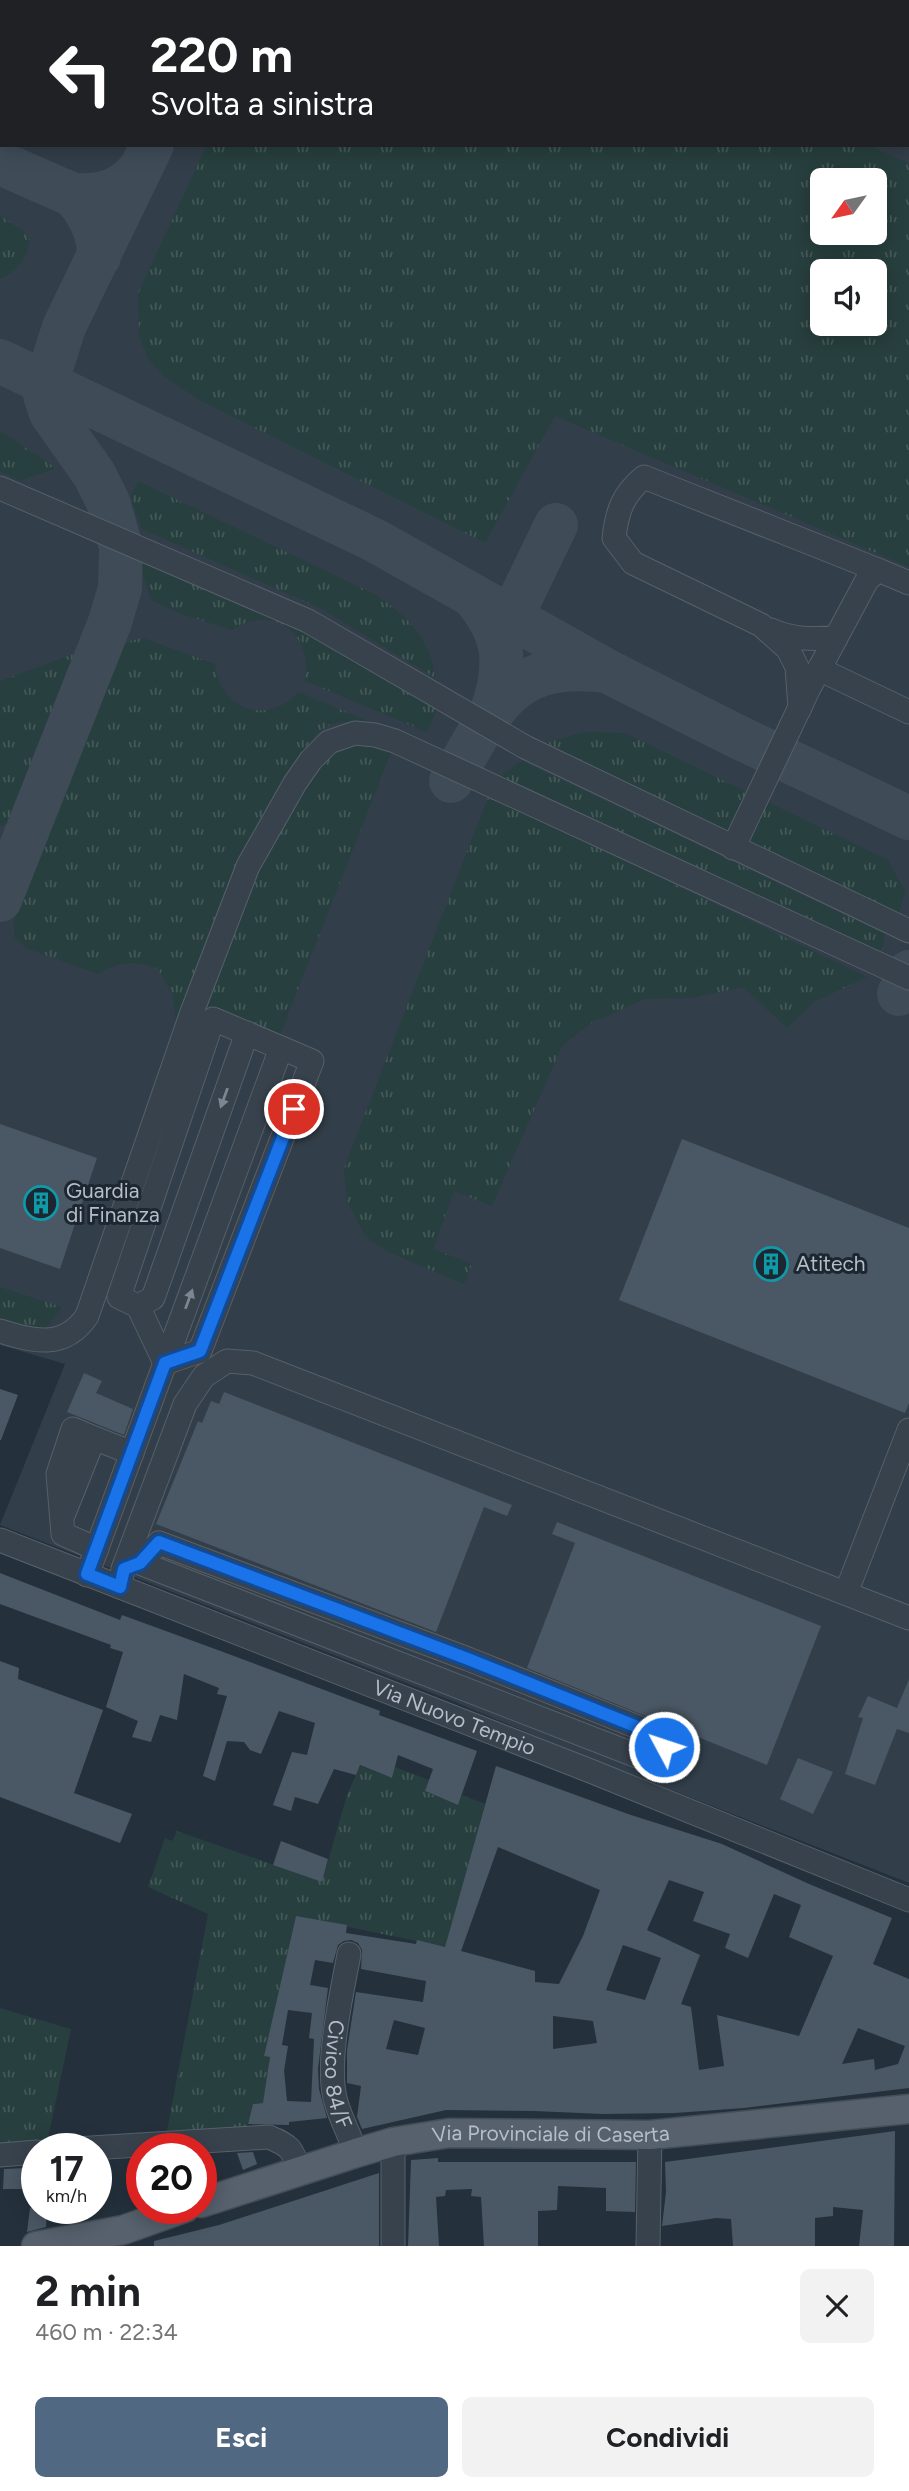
<!DOCTYPE html>
<html lang="it">
<head>
<meta charset="utf-8">
<style>
	:root { --surface:#fff; --page:#f2f2f2; --text:#202124; --muted:#757577; --accent:#516882 }
	body { margin:0; font-family:Figtree,sans-serif; background:var(--page); color:var(--text); height:100vh; display:flex; flex-direction:column; font-size:26px; white-space:nowrap }
	* { box-sizing:border-box; margin:0 }
	p { font-size:23px; color:var(--muted) }
	.icon { flex:none; width:38px; height:38px; fill:none; stroke:currentColor; stroke-width:2; stroke-linecap:round; stroke-linejoin:round }
	.map { position:relative; height:2246px; overflow:hidden }
	.drawer { display:flex; flex-direction:column; background:var(--surface); flex:1 }
	.drawer>* { flex:none }
	.banner { position:absolute; left:0px; top:0px; width:910px; height:147px; box-shadow:0 4px 18px #0003; background:#202124; color:#fff; overflow:hidden }
	.needle { width:46px; rotate:237deg }
	.controls { position:absolute; left:810px; top:168px; display:grid; gap:14px }
	.controls a { display:grid; place-items:center; width:77px; height:77px; border-radius:10px; background:var(--surface); box-shadow:0 4px 18px #0003; font-size:35px }
	.speed { position:absolute; left:21px; top:2133px; display:flex; gap:14px; font-size:35px; font-weight:700; text-align:center }
	.speed>* { display:grid; place-content:center; width:91px; height:91px; border-radius:50%; background:var(--surface); box-shadow:0 4px 18px #0003; line-height:1 }
	.speed small { font-size:18px; font-weight:400 }
	.speed .limit { border:10px solid #d22; background:#fff; color:#111 }
	.pin { position:absolute; display:grid; place-items:center; width:60px; height:60px; color:#fff; margin:-30px; border:4px solid #fff; border-radius:50%; box-shadow:0 2px 7px #0007 }
	.me { position:absolute; width:77px; margin:-38px; rotate:310deg; stroke-linejoin:round; filter:drop-shadow(0 0 5px #0008) }
	.turn { display:flex; align-items:center; gap:24px; height:147px; padding:0 35px; font-size:32px }
	.turn .icon { width:91px; height:91px; stroke-width:2.5 }
	.turn b { display:block; font-size:49px; line-height:60px }
	.round { display:grid; place-items:center; flex:none; width:74px; height:74px; border-radius:10px; background:var(--page) }
	.overview { display:flex; align-items:center; justify-content:space-between; height:119px; padding:0 35px }
	h1 { font-size:42px; font-weight:700; line-height:52px }
	.action { display:flex; gap:14px; margin-top:auto; padding:14px 35px }
	.action a { flex:1; height:80px; border-radius:10px; background:var(--accent); color:#fff; font-size:28px; font-weight:700; line-height:80px; text-align:center }
	.action a+a { background:var(--page); color:var(--text) }
	.map>svg:first-child { display:block }
</style>
</head>
<body>
<div class="map">
<svg width="909" height="2246" viewBox="0 0 909 2246">
	<defs>
		<pattern id="grass-tufts" width="24" height="20" patternUnits="userSpaceOnUse" patternTransform="scale(1.75)"><rect width="24" height="20" fill="#273f3e"/><path d="M3 7l-1-3M5 7V3M7 7l1-3M15 17l-1-3M17 17v-4M19 17l1-3" fill="none" stroke="#445958"/></pattern>
	</defs>
	<rect width="100%" height="100%" fill="#24313c"/>
	<path fill="#323e49" fill-rule="evenodd" d="M0 0H909V1883L572 1751 455 1702 0 1525 65 1364 0 1345ZM2 2H908V145H2ZM822 180H875V233H822ZM822 271H875V324H822Z"/>
	<path fill="url(#grass-tufts)" fill-rule="evenodd" d="M0 0H167L2 2V111Z
		M276 0H556L560 2H275Z
		M207 145H868L909 164V567L555 416 485 543 201 401 165 377 148 359 139 335 138 293ZM822 180H875V233H822ZM822 271H875V324H822Z
		M0 216 23 231 30 240C27 258 17 272 0 279Z
		M0 431 56 468 20 481 0 471Z
		M138 481 376 595C407 616 431 638 435 678L322 609 142 529 130 497Z
		M141 560 300 629 437 709 427 732 305 681C314 634 272 602 232 630L181 614 151 600 143 576Z
		M143 638 215 664C219 709 267 727 298 692L370 722H342L329 725 315 735 294 763 245 852 176 1022 173 996 158 969C130 960 123 961 98 974L26 948 15 938 13 923 121 648 130 641Z
		M76 653 11 822 0 826V681Z
		M584 732 625 733 888 860 905 891 899 914 546 743Z
		M363 741 392 750 280 1035 204 1006 255 877 292 807 326 758 345 742Z
		M522 761 885 934 883 946 878 955 500 781 503 774Z
		M489 795 867 977 814 1002 787 1028 743 987 692 998 645 999 591 1023 562 1046 492 1206 454 1191 433 1249 472 1264 464 1284 386 1251 365 1236 347 1201 344 1168Z
		M0 1287 62 1307 42 1333 0 1328Z
		M360 1766 392 1778 395 1767 429 1780 426 1792 458 1805 462 1795 485 1804 445 1947 296 1916 264 2056 286 2059 284 2075 263 2103 253 2104 245 2133 166 2136 208 1914 148 1887 165 1838 172 1841 177 1831 322 1882 347 1795Z
		M0 2008 71 2029 47 2143 0 2147Z"/>
	<g fill="none" stroke-linecap="round" stroke-linejoin="round">
		<path stroke="#3f4c58" stroke-width="44" d="M790 0 802 2
			M219 2 220 0
			M908 17H909
			M0 163 73 195
			M99 257C99 232 89 213 73 195 102 197 124 191 142 166
			M0 361 376 541 607 671 736 736 909 818
			M472 595C507 635 508 667 490 716
			M512 616 556 525
			M451 781C494 708 509 659 606 671
			M0 900 110 622 120 588 121 547 108 502 94 474 51 413 45 395 47 381 64 327 152 145
			M899 994 909 972"/>
		<path stroke="#3f4c58" stroke-width="112" d="M738 0 742 2
			M908 80H909"/>
	</g>
	<path fill="#4a5865" fill-rule="evenodd" d="M0 1124 97 1158 60 1269 0 1248Z
		M682 1139 909 1228V1403L905 1413 619 1300Z
		M84 1373 102 1381 96 1393 133 1409 124 1435 67 1412Z
		M0 1389 18 1395 1 1440H0Z
		M224 1392 512 1505 507 1516 484 1507 436 1632 156 1524 198 1421 202 1423 211 1401 219 1404Z
		M557 1522 821 1626 767 1765 527 1668 575 1543 552 1534Z
		M0 1573 120 1620 122 1615 226 1653 380 1711 379 1715 477 1751 458 1805 425 1791 433 1769 398 1755 392 1778 360 1765 356 1775 334 1769 318 1804 295 1797 291 1811 273 1805 292 1752 307 1755 315 1723 279 1711 261 1754 250 1750 244 1742 227 1741 215 1781 203 1776 227 1696 217 1694 219 1688 184 1674 177 1720 160 1715 151 1742 132 1737 138 1721 106 1707 123 1652 110 1648 111 1645 0 1604Z
		M0 1661 19 1668 18 1679 103 1710 74 1793 132 1814 120 1843 0 1797Z
		M909 1679V1733L897 1729 875 1785 845 1774 863 1718 858 1717 868 1696 897 1708Z
		M798 1758 833 1772 813 1814 780 1799Z
		M496 1766 628 1814 722 1844 809 1884 892 1918 873 1964 909 1979V2088L744 2108 675 2113 603 2114 534 2111 446 2110 362 2129 357 2117 361 2086 347 2083V2050L356 1992 423 2002 426 1981 361 1969 362 1950 358 1943 351 1940 344 1941 338 1945 333 1963 315 1960 310 1985 328 1988 318 2069 319 2089 327 2118 289 2122V2125L248 2124 253 2104 263 2103 270 2057 264 2056 296 1916 347 1925 346 1933 416 1944 417 1940 445 1947ZM498 1847 600 1890 583 1936 559 1984 535 1982V1971L461 1951ZM669 1880 704 1892 693 1921 730 1934 725 1948 748 1958 774 1894 801 1905 789 1937 833 1956 799 2036 717 2015 724 2066 699 2070 691 2007 681 2004 700 1955 647 1930ZM623 1945 661 1958 645 2000 606 1990ZM288 2010 312 2013 309 2038 314 2039 311 2102 287 2101 284 2070 288 2046 282 2045ZM553 2016 593 2021 597 2043 553 2049ZM394 2020 425 2028 418 2055 386 2049ZM858 2028 905 2046 898 2064 875 2070 874 2059 842 2064Z
		M281 1841 328 1859 322 1882 273 1865Z
		M895 2131 894 2246H859L863 2210 833 2207V2216L815 2218V2246H733L731 2219 716 2218 662 2226 666 2192 665 2162Z
		M253 2152 257 2164 243 2170 237 2153Z
		M438 2158V2162H636L635 2212 606 2211V2188L558 2186 557 2210 538 2211V2246H484L481 2197 471 2196 472 2189 446 2190 445 2196 436 2197 439 2246H408L411 2160Z
		M26 2168 24 2189H3L4 2169Z
		M379 2173V2246H154V2241L219 2225Z
		M30 2208H47L46 2227 27 2232Z"/>
	<g fill="none" stroke-linecap="round" stroke-linejoin="round">
		<g stroke="#56606a" stroke-width="25">
			<g id="minor">
				<path d="M0 488 308 621 525 747 909 931"/>
				<path d="M771 630C792 640 813 639 836 638"/>
				<path d="M819 669 909 712"/>
				<path d="M800 708 797 667 788 649 761 625 633 563 614 538C617 511 623 494 644 477L878 570"/>
				<path d="M733 848 809 688 867 580 878 570 909 583"/>
				<path d="M213 1019 312 1061 200 1351 165 1363 138 1306 119 1297Z"/>
				<path d="M138 1306 153 1298 247 1033"/>
				<path d="M0 1331C33 1341 64 1350 87 1316L192 1012 248 866 295 783 311 760 329 742 355 733 375 735 395 741 909 978"/>
				<path d="M94 1438 73 1429 58 1474 63 1534 97 1549"/>
				<path d="M64 1513 94 1438 132 1453"/>
				<path id="s1" d="M0 1540 593 1772 909 1900"/>
				<path d="M159 1543 468 1659 665 1738 664 1747 645 1759 140 1563Z"/>
				<path d="M87 1575 281 1048"/>
				<path d="M120 1587 123 1569 185 1404 204 1376 227 1361 253 1363 909 1618"/>
				<path d="M846 1593 909 1430"/>
				<path id="s2" d="M349 1954C342 1993 325 2064 336 2102 341 2119 350 2136 356 2153"/>
				<path d="M393 2142V2246"/>
				<path d="M75 2149 269 2137C290 2146 292 2148 299 2170"/>
				<path d="M0 2155 37 2152"/>
				<path d="M648 2246 650 2135"/>
			</g>
		</g>
		<g stroke="#444e58" stroke-width="31">
			<g id="major">
				<path id="s3" d="M201 2203 356 2153 393 2142 449 2133 650 2135 909 2109"/>
				<path d="M36 2246 123 2230 185 2208"/>
			</g>
		</g>
		<use href="#minor" stroke="#38424d" stroke-width="23"/>
		<use href="#major" stroke="#56616d" stroke-width="28"/>
	</g>
	<defs><path id="oneway-solid" d="M-6-.8H1V-3.2L6.5 0L1 3.2V.8H-6Z" transform="scale(1.75)"/></defs>
	<g fill="#7c8691">
		<use href="#oneway-solid" transform="translate(224 1098) rotate(110)"/>
		<use href="#oneway-solid" transform="translate(189 1299) rotate(-70)"/>
	</g>
	<g fill="none" stroke-linecap="round" stroke-linejoin="round">
		<g stroke="#114b97" stroke-width="18">
			<path id="route" d="M294 1109 200 1351 165 1363 87 1574 120 1587 124 1569 140 1563 159 1542 468 1659 665 1738 664 1747"/>
		</g>
		<use href="#route" stroke="#1a73e8" stroke-width="12"/>
	</g>
	<defs>
		<g id="building-ring" transform="scale(1.75)"><circle r="9.5" fill="#1d2731" stroke="#0f9aa8" stroke-width="1.5"/><path d="M-4-6H4V6H1V3H-1V6H-4ZM-2.5-4.3h1.7v1.8h-1.7ZM.8-4.3h1.7v1.8H.8ZM-2.5-1h1.7V.8h-1.7ZM.8-1h1.7V.8H.8Z" fill="#0f9aa8"/></g>
	</defs>
	<g fill-rule="evenodd">
		<use href="#building-ring" x="41" y="1203"/>
		<use href="#building-ring" x="771" y="1264"/>
	</g>
	<g text-anchor="middle" stroke-width="6" stroke-linejoin="round" paint-order="stroke">
		<g font-size="21" fill="#b4bdc8" stroke="#1d2731" text-anchor="start">
			<text x="66" y="1198">Guardia<tspan x="66" dy="24">di Finanza</tspan></text>
			<text x="796" y="1271">Atitech</text>
		</g>
		<g font-size="21" fill="#b4bdc8" stroke="#1d2731">
			<text dy="7" stroke="none"><textPath href="#s1" startOffset="488">Via Nuovo Tempio</textPath></text>
			<text dy="7" stroke="none"><textPath href="#s2" startOffset="122">Civico 84/F</textPath></text>
			<text dy="7" stroke="none"><textPath href="#s3" startOffset="360">Via Provinciale di Caserta</textPath></text>
		</g>
	</g>
</svg>
<div class="controls">
<a><svg class="needle" viewBox="-14 -14 28 28"><path d="M0-13l5 13h-10z" fill="#e53935"/><path d="M0 13l5-13h-10z" fill="#757577"/></svg></a>
<a><svg class="icon" aria-label="sound" viewBox="0 0 24 24"><path d="M4 9h4l5-4v14l-5-4H4zM17 9q2 3 0 6"/></svg></a>
</div>
<div class="speed"><div>17<small>km/h</small></div><div class="limit">20</div></div>
<div class="pin" style="left:294px;top:1109px;background:#d93025"><svg class="icon" aria-label="arrive" viewBox="0 0 24 24"><path d="M6 21V4h12l-3 4 3 4H6"/></svg></div>
<svg class="me" style="left:664px;top:1747px" viewBox="-20 -20 40 40"><circle r="17" fill="#1a73e8" stroke="#fff" stroke-width="3"/><path d="M0-11L8 9 0 5-8 9z" fill="#fff"/></svg>
<div class="banner">
<div class="turn"><svg class="icon" aria-label="left" viewBox="0 0 24 24"><path d="M17 20v-9H6M10 6l-5 5 5 5"/></svg><div><b>220 m</b>Svolta a sinistra</div></div>
</div>
</div>
<section class="drawer">
<div class="overview"><div><h1>2 min</h1><p>460 m · 22:34</p></div><a class="round"><svg class="icon" aria-label="close" viewBox="0 0 24 24"><path d="M6 6l12 12M18 6L6 18"/></svg></a></div>
<div class="action"><a>Esci</a><a>Condividi</a></div>
</section>
</body>
</html>
